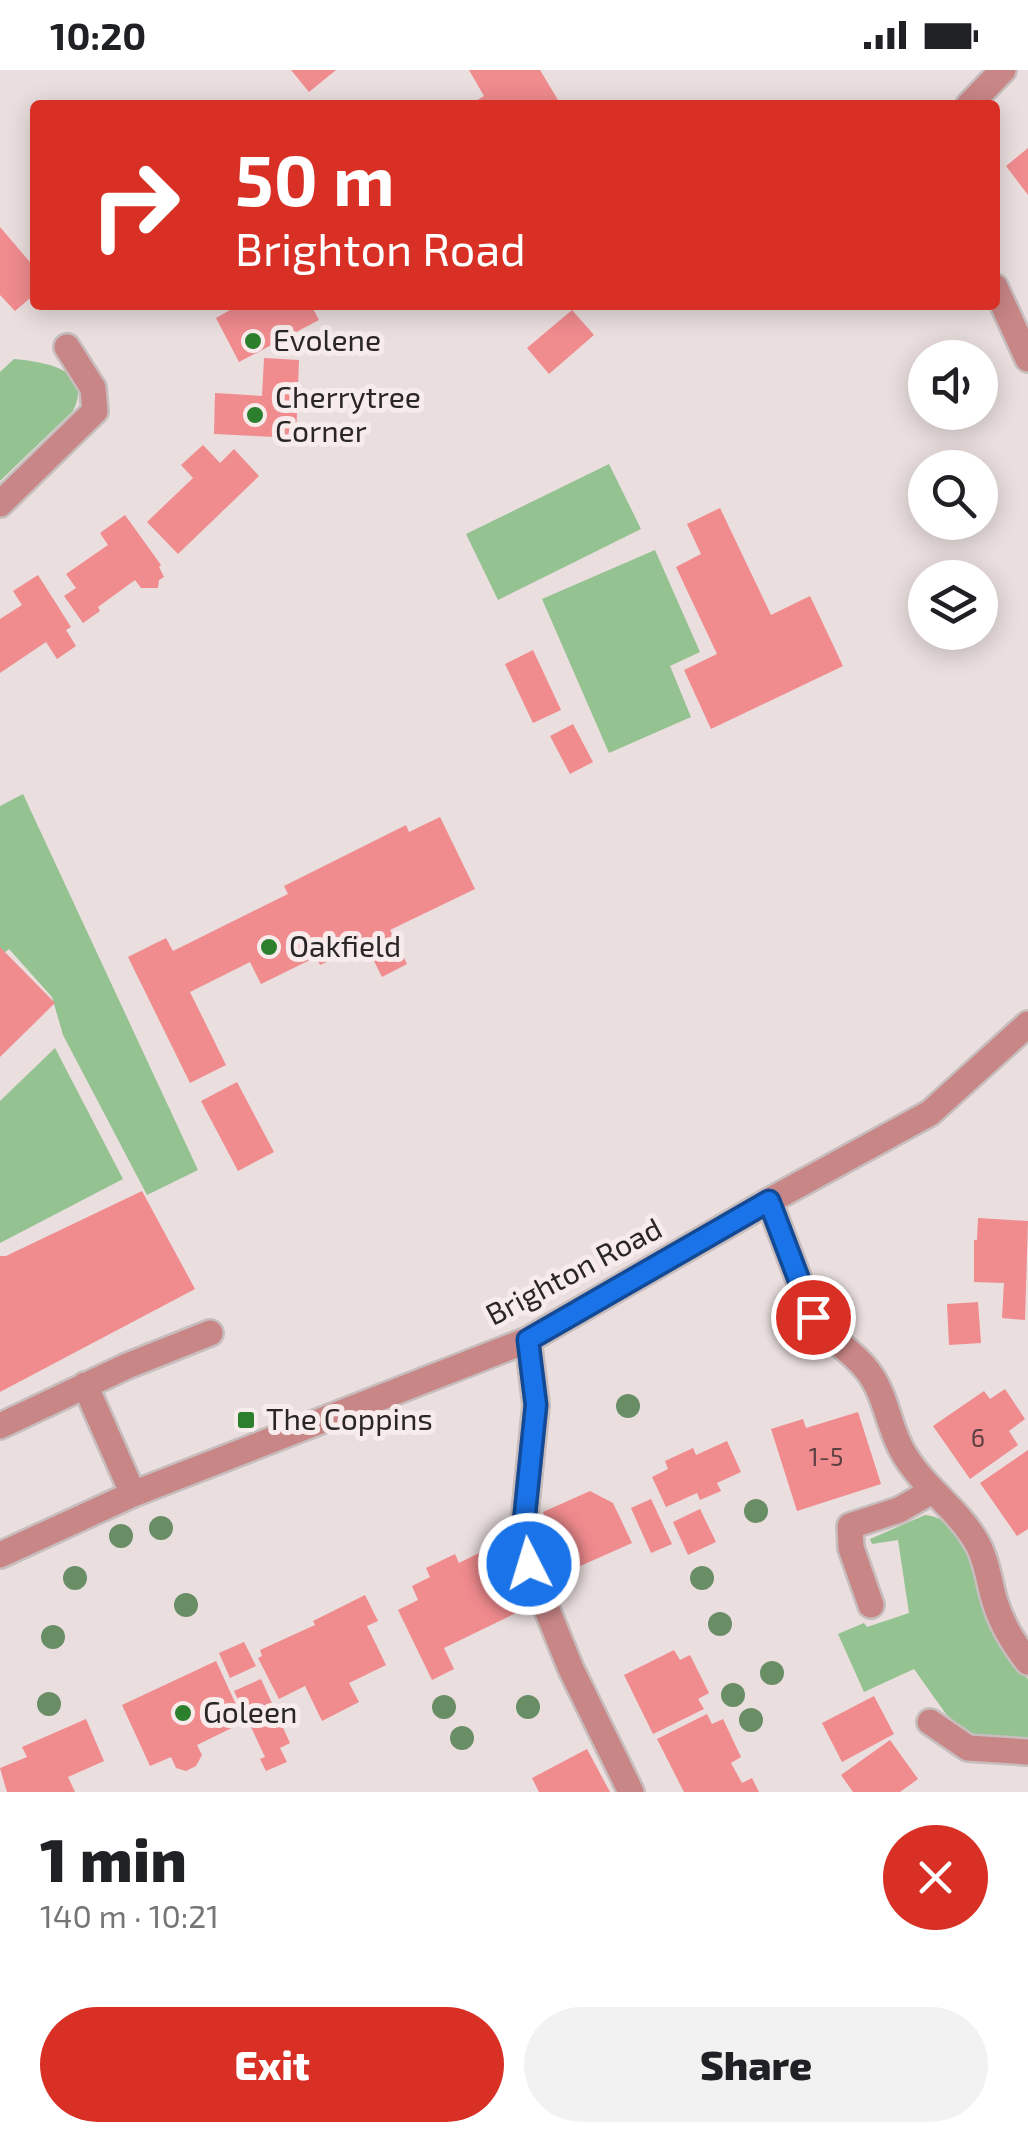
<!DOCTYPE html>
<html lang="en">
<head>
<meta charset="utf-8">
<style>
	:root { --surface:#fff; --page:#f2f2f2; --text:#202124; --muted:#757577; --accent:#d93025 }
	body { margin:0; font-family:"Exo 2",sans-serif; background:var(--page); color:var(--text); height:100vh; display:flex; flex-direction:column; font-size:38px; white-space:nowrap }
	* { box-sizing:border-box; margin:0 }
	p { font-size:32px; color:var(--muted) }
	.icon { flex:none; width:55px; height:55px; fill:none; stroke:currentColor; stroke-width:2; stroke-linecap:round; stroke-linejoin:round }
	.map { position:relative; height:1722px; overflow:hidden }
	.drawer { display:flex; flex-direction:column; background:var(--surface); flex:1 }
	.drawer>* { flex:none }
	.guide { position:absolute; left:30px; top:30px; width:970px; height:210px; border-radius:10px; box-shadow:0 5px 25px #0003; background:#d93025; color:#fff; overflow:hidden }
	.controls { position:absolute; left:908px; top:270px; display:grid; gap:20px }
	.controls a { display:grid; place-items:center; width:90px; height:90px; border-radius:50%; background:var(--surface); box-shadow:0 5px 25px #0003; font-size:50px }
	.pin { position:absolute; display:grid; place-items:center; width:85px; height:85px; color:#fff; margin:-42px; border:5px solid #fff; border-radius:50%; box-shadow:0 2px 10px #0007 }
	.me { position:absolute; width:110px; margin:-55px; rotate:355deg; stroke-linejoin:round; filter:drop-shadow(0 0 8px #0008) }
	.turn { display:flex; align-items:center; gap:35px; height:210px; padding:0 40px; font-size:45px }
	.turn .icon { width:130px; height:130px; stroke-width:2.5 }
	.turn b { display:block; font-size:70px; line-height:85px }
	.round { display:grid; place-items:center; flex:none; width:105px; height:105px; border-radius:52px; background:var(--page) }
	.headline { display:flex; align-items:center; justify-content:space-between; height:170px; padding:0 40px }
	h1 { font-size:60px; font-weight:800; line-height:75px }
	.primary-button { display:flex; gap:20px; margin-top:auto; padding:20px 40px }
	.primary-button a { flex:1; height:115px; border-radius:60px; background:var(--accent); color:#fff; font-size:40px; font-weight:800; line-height:115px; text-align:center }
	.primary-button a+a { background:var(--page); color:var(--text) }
	.status { display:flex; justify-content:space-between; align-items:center; height:70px; padding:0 50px; background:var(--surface); direction:ltr }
	.status svg { height:28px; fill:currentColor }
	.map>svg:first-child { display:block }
</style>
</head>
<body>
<div class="status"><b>10:20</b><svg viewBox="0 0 49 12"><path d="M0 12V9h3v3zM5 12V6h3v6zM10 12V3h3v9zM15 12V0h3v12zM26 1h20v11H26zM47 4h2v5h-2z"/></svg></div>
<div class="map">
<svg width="1028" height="1722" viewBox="0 0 1028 1722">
	<rect width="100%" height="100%" fill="#eadede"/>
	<path fill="#94c291" d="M14 289C45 292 94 299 73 341L0 411V302Z
		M609 394 641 459 498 530 466 464Z
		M655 480 700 582 670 596 691 647 609 683 542 529Z
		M23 724 198 1100 147 1125 63 965 52 927 9 879 4 883 0 879V736Z
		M55 978 123 1109 0 1173V1031Z
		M925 1445C968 1449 973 1510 986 1541 995 1564 1010 1592 1028 1609V1671L974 1668 946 1644 914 1599 864 1622 838 1564 864 1553 867 1557 909 1543 898 1470 872 1474 870 1469Z"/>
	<path fill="#f08b8e" d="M291 0H336L309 22Z
		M469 0H540L561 35H469L484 26Z
		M1028 78V125L1006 96Z
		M0 157 35 198V224L15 241 0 225Z
		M239 235H311L319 250 239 292 216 248Z
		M572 240 594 265 549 304 527 278Z
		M264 288 299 290 296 368 214 364 215 323 262 326Z
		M203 375 220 393 234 379 259 406 178 484 147 452 193 408 181 395Z
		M720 438 771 545 810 526 843 596 711 659 684 600 717 584 676 497 701 484 687 454Z
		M125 445 161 495 159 497 164 507 159 510 158 518H141L135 510 98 537 100 541 83 553 64 526 76 518 66 504 108 475 100 463Z
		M38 505 71 557 66 560 76 576 57 589 46 572 0 603V549L22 535 13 521Z
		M533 580 561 640 533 653 505 594Z
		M573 654 593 692 570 704 550 666Z
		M440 747 475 819 390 860 407 894 382 907 365 873 320 895 316 887 261 914 250 892 190 922 226 995 190 1013 128 887 166 868 173 881 288 824 284 816 406 755 409 762Z
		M0 877 55 933 0 987Z
		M237 1012 274 1082 238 1101 201 1031Z
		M142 1121 195 1219 0 1322V1186H6Z
		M978 1148 1028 1151 1025 1250 1002 1248 1004 1213 974 1212V1170H977Z
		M978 1232 981 1273 949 1275 947 1234Z
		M1005 1319 1025 1349 1009 1361 1018 1375 970 1409 933 1356 984 1321 990 1329Z
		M858 1342 881 1414 797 1441 771 1359 803 1349 806 1358Z
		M727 1371 741 1402 717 1413 721 1421 700 1430 697 1423 666 1437 652 1407 668 1399 665 1391 693 1378 696 1385Z
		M1028 1380V1459L1017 1466 980 1413Z
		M590 1421 613 1433 632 1473 569 1501 543 1442Z
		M651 1429 672 1474 651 1483 631 1438Z
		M700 1439 716 1472 688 1485 673 1452Z
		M487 1479 518 1542 444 1578 454 1599 432 1610 398 1540 418 1530 412 1516 430 1507 426 1498 455 1484 459 1493Z
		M365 1525 378 1551 367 1556 386 1595 349 1613 359 1632 322 1651 305 1616 279 1629 258 1588 262 1586 260 1580 315 1555 313 1551Z
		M244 1572 256 1596 230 1608 219 1583Z
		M674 1580 680 1590 690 1585 709 1623 698 1629 704 1639 653 1664 624 1605Z
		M216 1591 244 1652 197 1675 202 1685 196 1696 186 1701 176 1698 171 1687 150 1696 122 1635Z
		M261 1609 290 1673 280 1678 287 1692 266 1701 260 1689 265 1687 234 1621Z
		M874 1626 894 1664 842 1692 822 1653Z
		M707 1644 712 1654 723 1649 741 1687 731 1693 742 1713 752 1708 759 1722H684L657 1669Z
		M86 1649 104 1691 68 1707 75 1722H7L0 1698 27 1687 22 1677Z
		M890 1670 918 1709 900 1722H853L841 1705Z
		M587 1679 610 1722H539L532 1708Z"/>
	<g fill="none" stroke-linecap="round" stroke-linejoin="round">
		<g stroke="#c7bdbd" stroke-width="30">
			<path id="minor" d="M969 35 1003 0
				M995 217 1028 289
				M0 434 95 341 93 318 67 277
				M769 1131 813 1247C827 1268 851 1279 867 1300 887 1325 888 1358 904 1384 924 1418 959 1440 977 1473 987 1490 989 1513 995 1532 1002 1555 1013 1573 1028 1592
				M528 1270 536 1335 524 1453 529 1495 571 1599 631 1722
				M85 1315 133 1424
				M0 1356 127 1296 210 1263
				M0 1485 133 1424 528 1270 769 1131 930 1043 1028 954
				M871 1535 851 1478 850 1456 899 1440 932 1421
				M930 1652 968 1678 1028 1682"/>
		</g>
		<use href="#minor" stroke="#c98687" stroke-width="25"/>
	</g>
	<g fill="#698e66">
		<circle cx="628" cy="1336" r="12"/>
		<circle cx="756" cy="1441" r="12"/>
		<circle cx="161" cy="1458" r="12"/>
		<circle cx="121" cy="1466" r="12"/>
		<circle cx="75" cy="1508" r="12"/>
		<circle cx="702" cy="1508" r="12"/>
		<circle cx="186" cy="1535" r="12"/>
		<circle cx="720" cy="1554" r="12"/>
		<circle cx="53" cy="1567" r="12"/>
		<circle cx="772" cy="1603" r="12"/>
		<circle cx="733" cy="1625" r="12"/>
		<circle cx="49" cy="1634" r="12"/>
		<circle cx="444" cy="1637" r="12"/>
		<circle cx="528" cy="1637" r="12"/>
		<circle cx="751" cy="1650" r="12"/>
		<circle cx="462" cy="1668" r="12"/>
	</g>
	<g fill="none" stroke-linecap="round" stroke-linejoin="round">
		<g stroke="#114b97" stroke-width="25">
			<path id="route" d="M529 1494 524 1453 536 1335 528 1270 769 1131 813 1247"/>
		</g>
		<use href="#route" stroke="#1a73e8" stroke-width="18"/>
	</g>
	<g fill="#2c7f2c" stroke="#f7ebeb" stroke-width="4">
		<circle cx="253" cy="271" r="10"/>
		<circle cx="255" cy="345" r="10"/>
		<circle cx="269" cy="877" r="10"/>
		<rect x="236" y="1340" width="20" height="20" rx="5"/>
		<circle cx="183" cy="1643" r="10"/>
	</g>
	<g text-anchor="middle" stroke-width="10" stroke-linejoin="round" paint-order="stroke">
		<g font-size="25" fill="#5c3f40">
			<text x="978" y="1377">6</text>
			<text x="826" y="1396">1-5</text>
		</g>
		<g font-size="30" fill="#2a2626" stroke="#f7ebeb" text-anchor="start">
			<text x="273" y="281">Evolene</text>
			<text x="275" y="338">Cherrytree<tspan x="275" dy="34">Corner</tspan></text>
			<text x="289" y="887">Oakfield</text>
			<text x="266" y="1360">The Coppins</text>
			<text x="203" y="1653">Goleen</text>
		</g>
		<g font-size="30" fill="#2a2626" stroke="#f7ebeb">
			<text transform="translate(574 1202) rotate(-28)" y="10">Brighton Road</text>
		</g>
	</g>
</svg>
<div class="controls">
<a><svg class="icon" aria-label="sound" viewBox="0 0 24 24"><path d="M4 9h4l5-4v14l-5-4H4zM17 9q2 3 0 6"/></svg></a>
<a><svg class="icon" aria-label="search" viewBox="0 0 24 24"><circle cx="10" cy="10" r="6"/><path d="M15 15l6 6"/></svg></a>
<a><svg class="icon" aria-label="layers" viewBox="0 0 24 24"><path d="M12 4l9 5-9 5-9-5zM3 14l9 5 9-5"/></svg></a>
</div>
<div class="pin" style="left:813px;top:1247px;background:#d93025"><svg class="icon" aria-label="arrive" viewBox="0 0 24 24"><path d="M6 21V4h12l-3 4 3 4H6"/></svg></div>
<svg class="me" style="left:529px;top:1494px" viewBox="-20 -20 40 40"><circle r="17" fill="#1a73e8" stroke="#fff" stroke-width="3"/><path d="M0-11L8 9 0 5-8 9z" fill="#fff"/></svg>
<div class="guide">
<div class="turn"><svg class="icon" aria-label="right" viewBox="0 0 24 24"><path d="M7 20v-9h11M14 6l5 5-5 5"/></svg><div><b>50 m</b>Brighton Road</div></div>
</div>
</div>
<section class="drawer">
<div class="headline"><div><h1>1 min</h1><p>140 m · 10:21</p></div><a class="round" style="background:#d93025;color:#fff"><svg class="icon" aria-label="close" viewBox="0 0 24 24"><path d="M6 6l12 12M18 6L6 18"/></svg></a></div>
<div class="primary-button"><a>Exit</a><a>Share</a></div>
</section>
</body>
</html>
